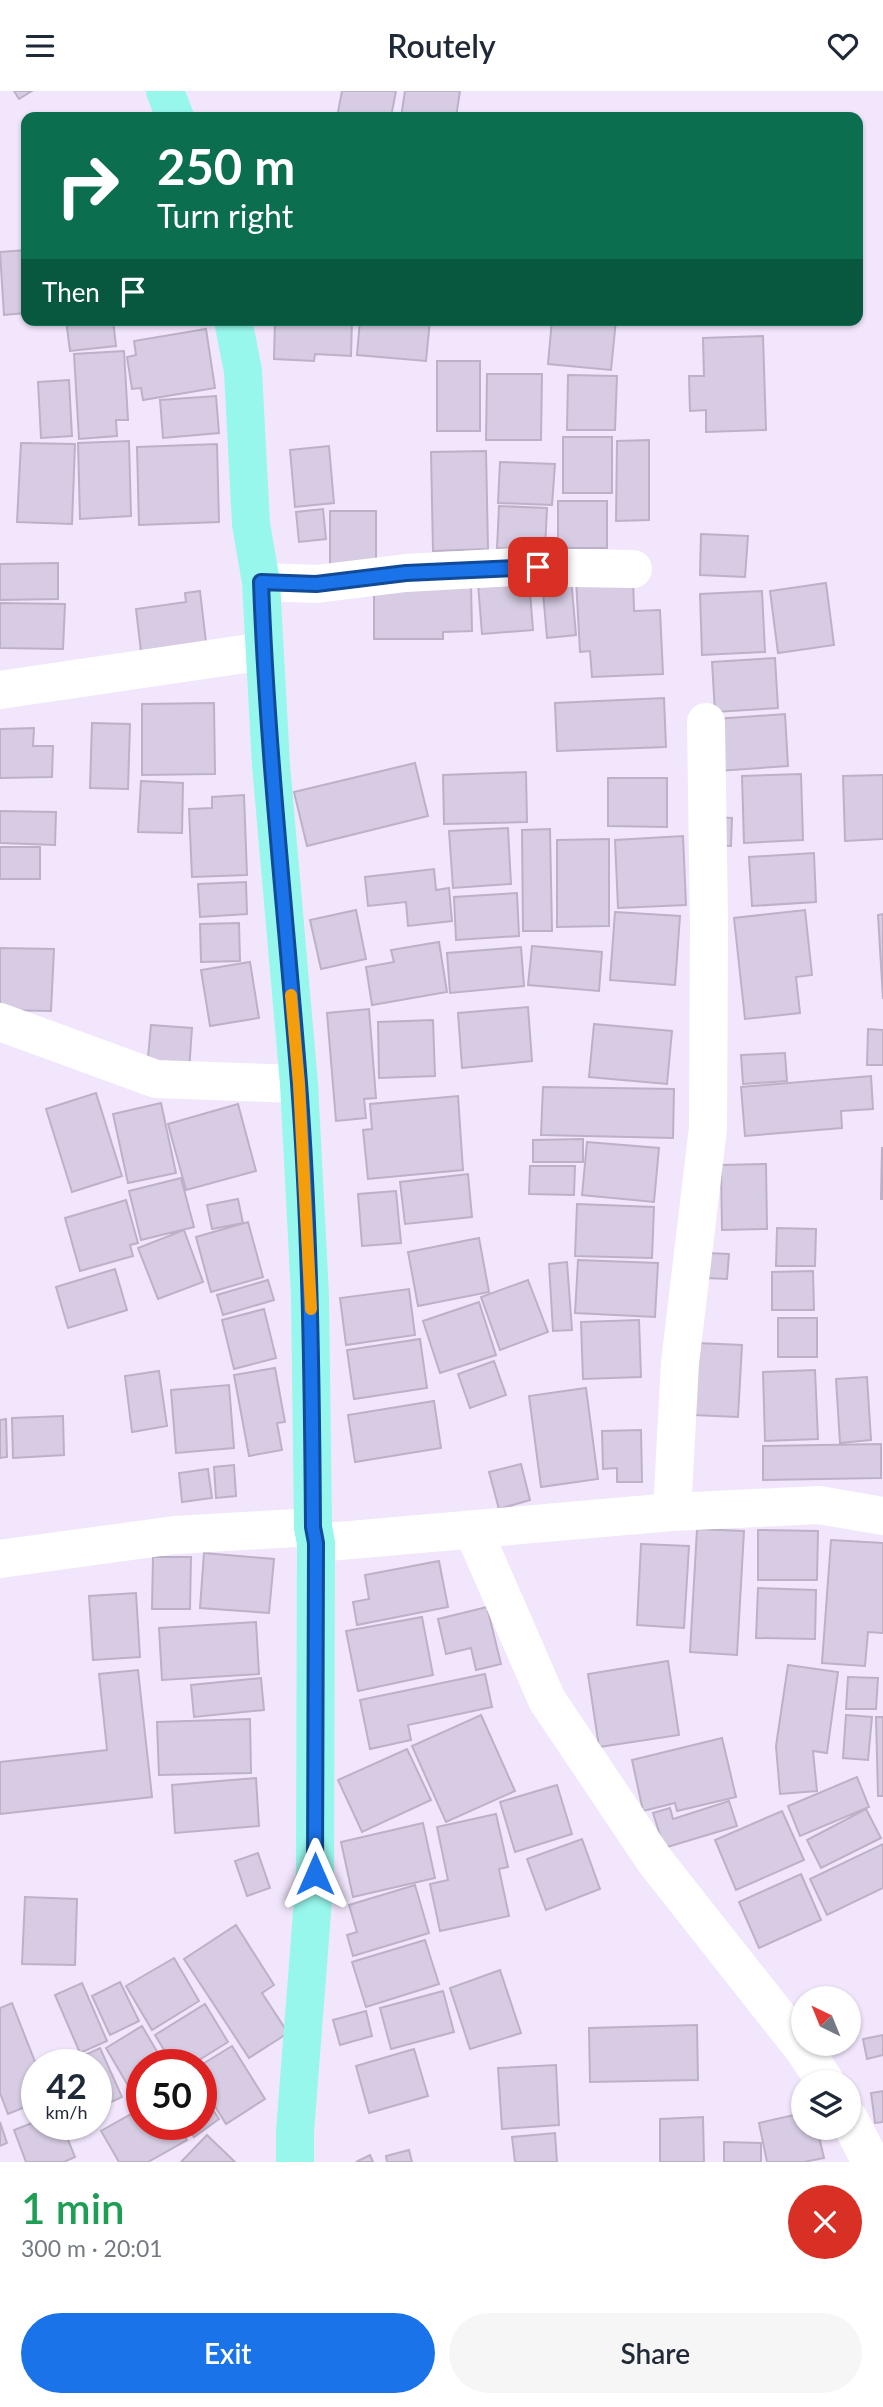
<!DOCTYPE html>
<html lang="en">
<head>
<meta charset="utf-8">
<style>
	:root { --surface:#fff; --page:#f6f6f7; --text:#1f2937; --muted:#747a83; --accent:#1a73e8 }
	body { margin:0; font-family:Lato,sans-serif; background:var(--page); color:var(--text); height:100vh; display:flex; flex-direction:column; font-size:26px; white-space:nowrap }
	* { box-sizing:border-box; margin:0 }
	p { font-size:23px; color:var(--muted) }
	.icon { flex:none; width:38px; height:38px; fill:none; stroke:currentColor; stroke-width:2; stroke-linecap:round; stroke-linejoin:round }
	.map { position:relative; height:2071px; overflow:hidden }
	.side { display:flex; flex-direction:column; background:var(--surface); flex:1 }
	.side>* { flex:none }
	.banner { position:absolute; left:21px; top:21px; width:842px; height:214px; border-radius:14px; box-shadow:0 2px 5px #0004; background:#0b6e4f; color:#fff; overflow:hidden }
	.needle { width:46px; rotate:317deg }
	.tools { position:absolute; left:791px; top:1895px; display:grid; gap:14px }
	.tools a { display:grid; place-items:center; width:70px; height:70px; border-radius:50%; background:var(--surface); box-shadow:0 2px 5px #0004; font-size:35px }
	.speed { position:absolute; left:21px; top:1958px; display:flex; gap:14px; font-size:35px; font-weight:700; text-align:center }
	.speed>* { display:grid; place-content:center; width:91px; height:91px; border-radius:50%; background:var(--surface); box-shadow:0 2px 5px #0004; line-height:1 }
	.speed small { font-size:18px; font-weight:400 }
	.speed .limit { border:10px solid #d22; background:#fff; color:#111 }
	.pin { position:absolute; display:grid; place-items:center; width:60px; height:60px; color:#fff; margin:-30px; border-radius:14px; box-shadow:0 4px 10px #0006 }
	.me { position:absolute; width:77px; margin:-38px; rotate:0deg; stroke-linejoin:round; filter:drop-shadow(0 0 5px #0008) }
	.turn { display:flex; align-items:center; gap:24px; height:147px; padding:0 21px; font-size:32px }
	.turn .icon { width:91px; height:91px; stroke-width:2.5 }
	.turn b { display:block; font-size:49px; line-height:60px }
	.then { display:flex; align-items:center; height:66px; padding:0 21px; background:#0003; gap:14px; font-size:26px }
	.round { display:grid; place-items:center; flex:none; width:74px; height:74px; border-radius:37px; background:var(--page) }
	.overview { display:flex; align-items:center; justify-content:space-between; height:119px; padding:0 21px }
	h1 { font-size:42px; font-weight:600; line-height:52px; color:#1e9e55 }
	.primary-button { display:flex; gap:14px; margin-top:auto; padding:14px 21px }
	.primary-button a { flex:1; height:80px; border-radius:42px; background:var(--accent); color:#fff; font-size:28px; font-weight:600; line-height:80px; text-align:center }
	.primary-button a+a { background:var(--page); color:var(--text) }
	header { display:flex; justify-content:space-between; align-items:center; height:91px; padding:0 21px; background:var(--surface); font-size:32px; font-weight:600 }
	.map>svg:first-child { display:block }
</style>
</head>
<body>
<header><svg class="icon" aria-label="menu" viewBox="0 0 24 24"><path d="M4 6h16M4 12h16M4 18h16"/></svg>Routely<svg class="icon" aria-label="heart" viewBox="0 0 24 24"><path d="M12 20l-8-8c-3-5 5-10 8-4 3-6 11-1 8 4z"/></svg></header>
<div class="map">
<svg width="883" height="2071" viewBox="0 0 883 2071">
	<rect width="100%" height="100%" fill="#f2e6fd"/>
	<path fill="#d7cce3" stroke="#bcb1c7" stroke-width="2" d="M14 0H32L19 8Z
		M342 0H396L391 26H337Z
		M405 0H460L456 26H401Z
		M26 159V222L4 224 0 161Z
		M66 229H113L116 255 70 260Z
		M275 229H352L351 265 315 263 314 270 274 268Z
		M360 229H430L426 270 357 264Z
		M552 229H616L611 279 548 273Z
		M206 238 215 297 143 309 141 297 132 298 127 266 136 264 134 250Z
		M763 245 766 339 706 341V319L690 320 689 285H704L703 247Z
		M124 260 128 329H116L117 345 79 348 74 263Z
		M437 270H480V340H437Z
		M487 283H542L541 349H486Z
		M568 284 617 285 615 339H567Z
		M69 289 72 345 41 347 38 291Z
		M216 305 219 342 163 347 160 309Z
		M563 346H612V402H563Z
		M649 349V429L616 430 617 350Z
		M129 350 131 425 80 428 78 352Z
		M21 352 75 353 72 433 17 431Z
		M217 353 219 431 139 434 137 356Z
		M329 355 334 412 295 416 290 359Z
		M486 360 488 458 433 460 431 361Z
		M500 371 555 373 552 414 498 412Z
		M558 410H607V457H558Z
		M499 415 547 417 545 459 497 457Z
		M323 418 326 448 299 451 296 421Z
		M330 420H376V474L330 475Z
		M701 443 748 445 745 486 700 484Z
		M58 472V508L0 509V473Z
		M633 485 634 520 660 519 663 583 592 586 590 560 580 561 576 488Z
		M571 487 576 544 547 547 542 490Z
		M529 489 533 539 482 543 478 493Z
		M826 492 834 554 778 562 770 500Z
		M471 494 472 540 443 541V548H374V495Z
		M200 500 207 560 142 569 136 518 186 511 185 502Z
		M762 500 765 561 702 564 700 503Z
		M0 512 65 513 63 558 0 557Z
		M775 567 778 617 715 621 712 571Z
		M664 607 666 656 557 660 555 612Z
		M214 612 215 683 142 684V613Z
		M785 623 788 675 718 680 715 628Z
		M92 632 130 633 128 698 90 697Z
		M34 637 33 655H53L52 686 0 687V638Z
		M415 672 428 725 307 755 294 701Z
		M526 681 527 731 444 733 443 684Z
		M801 683 803 749 744 752 742 685Z
		M883 684V748L845 750 843 685Z
		M608 687H667V736L608 735Z
		M141 690 183 692 182 742 138 741Z
		M244 704 247 784 192 786 189 718 212 717V706Z
		M0 720 56 721 55 754 0 752Z
		M712 726 732 727 731 755 712 754Z
		M508 737 511 793 453 797 449 740Z
		M550 738 552 840H523L522 739Z
		M683 745 686 814 618 817 615 749Z
		M609 748V835L557 836V749Z
		M0 756H40V788H0Z
		M814 762 816 811 752 815 749 766Z
		M434 778 436 799 449 797 452 830 408 835 406 811 368 815 365 786Z
		M246 791 247 823 200 826 198 793Z
		M517 802 519 845 456 849 454 806Z
		M356 819 366 868 321 878 310 829Z
		M805 819 812 884 796 886 800 922 745 928 734 827Z
		M615 821 680 825 675 894 610 889Z
		M883 823V908L878 824Z
		M239 832 240 870 201 871 200 833Z
		M439 851 447 901 372 914 366 876 394 871 391 859Z
		M532 855 602 861 599 900 528 894Z
		M521 856 524 895 450 902 447 862Z
		M0 857 54 858 51 920 0 919Z
		M250 871 259 927 210 935 201 879Z
		M528 916 532 970 462 977 458 922Z
		M369 918 376 1007 364 1008 366 1027 336 1030 327 922Z
		M433 929 435 985 379 987 378 931Z
		M594 933 672 940 667 993 589 986Z
		M151 934 192 937 189 980 147 977Z
		M868 938 883 939V974H867Z
		M785 962 787 990 743 993 741 964Z
		M871 985 873 1018 841 1020 842 1037 745 1045 741 996Z
		M543 996 674 998 673 1047 541 1044Z
		M96 1002 122 1085 72 1101 46 1018Z
		M458 1005 463 1079 368 1088 363 1039 372 1038 370 1013Z
		M161 1012 176 1082 128 1092 113 1023Z
		M238 1013 256 1080 186 1099 168 1033Z
		M583 1048V1071H533V1049Z
		M587 1051 659 1057 654 1111 582 1104Z
		M882 1057H883V1108H881Z
		M766 1073 767 1138 722 1139 721 1074Z
		M530 1075H575L574 1104 529 1103Z
		M468 1083 472 1126 405 1133 400 1091Z
		M181 1087 194 1136 141 1149 129 1100Z
		M396 1100 401 1152 362 1155 358 1103Z
		M238 1108 243 1132 212 1138 207 1114Z
		M126 1109 138 1152 130 1154 133 1165 80 1180 65 1127Z
		M577 1113 654 1116 652 1167 575 1165Z
		M248 1131 263 1186 211 1201 196 1146Z
		M777 1137 816 1138 815 1175H776Z
		M184 1139 203 1191 158 1208 138 1157Z
		M479 1147 489 1201 418 1215 408 1161Z
		M707 1162 729 1163 727 1188 706 1187Z
		M578 1169 658 1172 655 1226 575 1222Z
		M567 1171 572 1239 553 1240 549 1173Z
		M115 1178 127 1219 68 1237 56 1196Z
		M813 1180 814 1219H772V1181Z
		M268 1189 274 1209 223 1224 217 1204Z
		M528 1189 548 1241 500 1259 481 1206Z
		M409 1198 415 1244 346 1254 340 1207Z
		M479 1211 496 1264 440 1282 423 1230Z
		M264 1218 276 1267 234 1278 222 1229Z
		M778 1227H817V1266H778Z
		M639 1229 641 1286 583 1288 581 1231Z
		M420 1248 427 1297 354 1308 347 1259Z
		M697 1252 742 1254 738 1326 694 1324Z
		M494 1270 506 1304 470 1317 458 1283Z
		M275 1277 285 1331 277 1332 282 1359 249 1365 234 1284Z
		M815 1279 818 1348 765 1350 763 1281Z
		M159 1280 167 1335 132 1341 125 1285Z
		M867 1286 871 1349 840 1352 836 1288Z
		M229 1294 234 1357 176 1362 171 1299Z
		M586 1297 598 1388 541 1396 529 1305Z
		M434 1310 441 1357 355 1371 348 1324Z
		M63 1325 64 1364 13 1367 12 1327Z
		M6 1328 7 1366 0 1367V1329Z
		M641 1339 642 1391H617V1377L603 1378 602 1340Z
		M881 1353V1387L763 1389V1355Z
		M521 1373 530 1409 499 1418 489 1381Z
		M234 1374 236 1405 216 1407 214 1376Z
		M208 1378 212 1407 182 1411 179 1382Z
		M697 1438 744 1440 737 1564 690 1561Z
		M758 1439 818 1440 817 1489H758Z
		M831 1449 883 1452V1542L868 1541 865 1575 822 1572Z
		M641 1453 689 1455 684 1537 637 1534Z
		M204 1462 274 1468 269 1522 200 1517Z
		M153 1466H191L190 1518H152Z
		M439 1470 448 1516 357 1534 353 1511 369 1508 365 1484Z
		M758 1497 816 1499 815 1548 756 1547Z
		M136 1502 140 1566 93 1569 89 1505Z
		M487 1516 501 1573 476 1579 471 1557 446 1563 438 1528Z
		M422 1526 433 1584 358 1600 346 1540Z
		M256 1531 259 1583 162 1589 159 1537Z
		M668 1570 679 1644 599 1656 588 1583Z
		M788 1574 838 1581 827 1662 813 1660 817 1700 780 1703 776 1655Z
		M138 1579 152 1706 0 1723V1671L107 1659 99 1583Z
		M485 1583 492 1616 408 1634 411 1649 370 1658 360 1609Z
		M848 1586 878 1587 876 1618H846Z
		M261 1587 264 1619 194 1626 191 1594Z
		M481 1624 515 1700 446 1731 412 1655Z
		M846 1624 872 1626 868 1669 843 1667Z
		M876 1626H883V1705H878Z
		M250 1628 251 1682 159 1684 157 1631Z
		M722 1647 736 1706 677 1720 675 1712 643 1720 632 1669Z
		M407 1658 431 1709 362 1741 338 1689Z
		M857 1686 869 1716 800 1745 788 1715Z
		M256 1687 259 1735 175 1742 172 1694Z
		M557 1694 572 1743 515 1761 500 1711Z
		M729 1710 737 1735 664 1757 653 1722 670 1717 673 1728Z
		M866 1718 881 1747 821 1777 807 1749Z
		M782 1720 804 1769 736 1799 715 1749Z
		M496 1723 508 1776 499 1778 509 1825 440 1840 430 1793 448 1789 437 1736Z
		M423 1732 435 1787 353 1806 341 1751Z
		M582 1748 600 1798 546 1819 527 1768Z
		M883 1753V1797L827 1824 810 1788Z
		M258 1762 270 1797 247 1805 235 1770Z
		M801 1783 821 1829 759 1857 739 1811Z
		M415 1794 429 1842 353 1865 347 1844 357 1841 349 1814Z
		M25 1806 77 1808 75 1874 22 1873Z
		M236 1834 274 1894 262 1902 288 1942 249 1967 184 1868Z
		M425 1849 439 1893 366 1916 352 1871Z
		M174 1867 199 1910 152 1939 126 1895Z
		M500 1879 521 1942 470 1958 450 1897Z
		M120 1891 139 1930 110 1944 92 1905Z
		M82 1892 107 1950 80 1962 55 1904Z
		M443 1900 454 1941 391 1958 380 1917Z
		M12 1912 37 1976V2011L8 2023 0 2002V1917Z
		M205 1913 228 1951 191 1974H173L155 1944Z
		M366 1920 372 1945 340 1954 333 1929Z
		M697 1934 698 1989 590 1991 589 1937Z
		M142 1935 165 1974H142V1991L130 1998 106 1957Z
		M883 1944V1964L867 1968 863 1948Z
		M232 1955 265 2008 226 2033 201 1993V1974Z
		M100 1957 122 2006 96 2018V1974H64Z
		M414 1958 428 2005 369 2022 356 1975Z
		M556 1974 559 2034 502 2038 498 1977Z
		M883 2000V2031L875 2032 871 2002Z
		M201 2001 219 2028 194 2046 186 2034H201Z
		M142 2017V2034H179L187 2049 148 2071H119L101 2040Z
		M803 2022V2037H817L824 2067 804 2071H767L759 2032Z
		M703 2026 704 2071H660V2028Z
		M37 2030V2034H62L75 2066 64 2071H26L14 2039Z
		M0 2031 7 2052 0 2055Z
		M555 2042 557 2071H515L512 2046Z
		M207 2044 235 2071H181Z
		M724 2051 761 2052V2071H724Z
		M409 2059 412 2071H387L386 2065Z
		M370 2064 373 2071H356Z"/>
	<g fill="none" stroke-linecap="round" stroke-linejoin="round">
		<path stroke="#fff" stroke-width="38" d="M261 491 316 493 406 482 514 476 633 478
			M0 599 264 560
			M0 931 156 988 299 993
			M672 1421 680 1272 708 1037 709 833 706 631
			M473 1439 547 1609 655 1770 805 1960 826 1992
			M316 1452 672 1421 819 1414 883 1425
			M0 1468 175 1444 313 1436
			M849 2028 871 2071"/>
		<path stroke="#97f7ec" stroke-width="38" d="M165 0 175 26
			M233 229 243 280 251 433 261 491 271 674 299 993 310 1204 313 1436 316 1452 315 1783 295 2041V2071"/>
	</g>
	<g fill="none" stroke-linecap="round" stroke-linejoin="round">
		<g stroke="#114b97" stroke-width="18">
			<path id="route" d="M315 1783 316 1452 313 1436C312 1287 310 1139 299 992 286 825 267 658 261 491L316 493 406 482 538 476"/>
		</g>
		<use href="#route" stroke="#1a73e8" stroke-width="12"/>
		<path stroke="#f59e0b" stroke-width="12" d="M291 904 299 993 311 1218"/>
	</g>
</svg>
<div class="tools">
<a><svg class="needle" viewBox="-14 -14 28 28"><path d="M0-13l5 13h-10z" fill="#e53935"/><path d="M0 13l5-13h-10z" fill="#747a83"/></svg></a>
<a><svg class="icon" aria-label="layers" viewBox="0 0 24 24"><path d="M12 4l9 5-9 5-9-5zM3 14l9 5 9-5"/></svg></a>
</div>
<div class="speed"><div>42<small>km/h</small></div><div class="limit">50</div></div>
<div class="pin" style="left:538px;top:476px;background:#d93025"><svg class="icon" aria-label="arrive" viewBox="0 0 24 24"><path d="M6 21V4h12l-3 4 3 4H6"/></svg></div>
<svg class="me" style="left:315px;top:1783px" viewBox="-20 -20 40 40"><path d="M0-17L14 15 0 8-14 15z" fill="#1a73e8" stroke="#fff" stroke-width="4"/></svg>
<div class="banner">
<div class="turn"><svg class="icon" aria-label="right" viewBox="0 0 24 24"><path d="M7 20v-9h11M14 6l5 5-5 5"/></svg><div><b>250 m</b>Turn right</div></div>
<div class="then">Then<svg class="icon" aria-label="arrive" viewBox="0 0 24 24"><path d="M6 21V4h12l-3 4 3 4H6"/></svg></div>
</div>
</div>
<section class="side">
<div class="overview"><div><h1>1 min</h1><p>300 m · 20:01</p></div><a class="round" style="background:#d93025;color:#fff"><svg class="icon" aria-label="close" viewBox="0 0 24 24"><path d="M6 6l12 12M18 6L6 18"/></svg></a></div>
<div class="primary-button"><a>Exit</a><a>Share</a></div>
</section>
</body>
</html>
